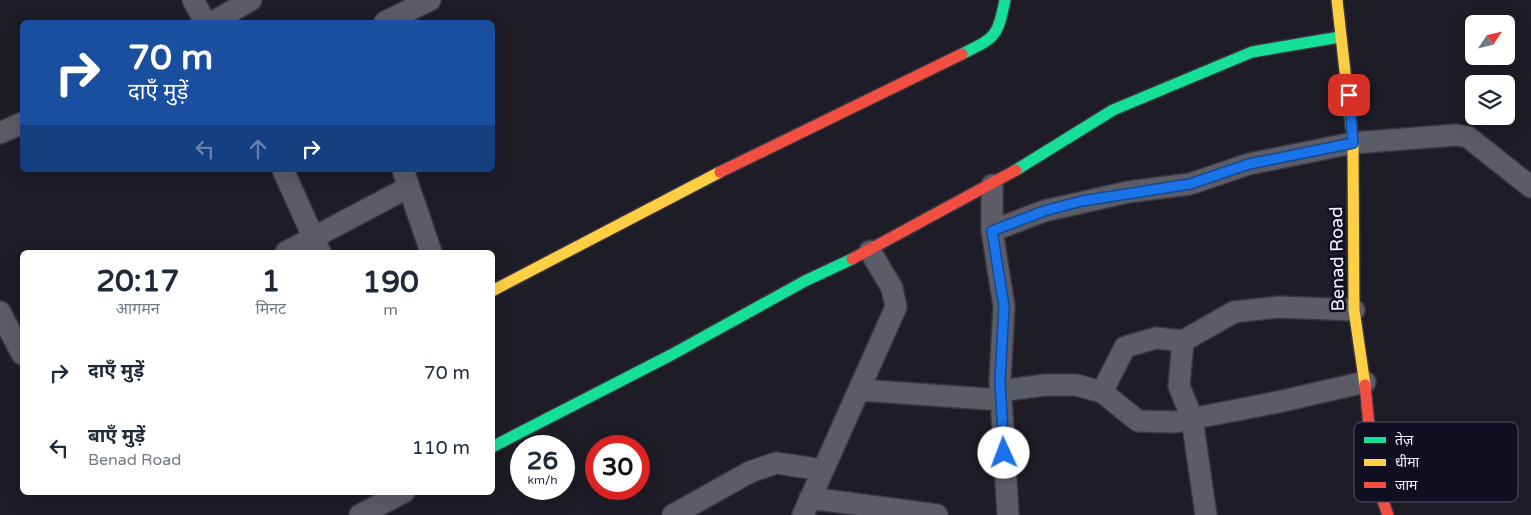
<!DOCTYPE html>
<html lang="hi">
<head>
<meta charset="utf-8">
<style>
	:root { --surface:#fff; --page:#f2f2f3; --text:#1f2937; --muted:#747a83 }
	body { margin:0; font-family:"Varela Round","Noto Sans Devanagari",sans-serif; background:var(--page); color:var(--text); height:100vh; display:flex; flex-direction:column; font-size:19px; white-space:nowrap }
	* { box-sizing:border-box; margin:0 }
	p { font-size:16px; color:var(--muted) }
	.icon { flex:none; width:28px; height:28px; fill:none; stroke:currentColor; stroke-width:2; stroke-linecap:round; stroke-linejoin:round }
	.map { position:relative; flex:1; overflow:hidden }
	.panel { position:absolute; left:20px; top:250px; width:475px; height:245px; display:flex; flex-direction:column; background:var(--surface); border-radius:8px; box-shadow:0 5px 20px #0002 }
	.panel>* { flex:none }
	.banner { position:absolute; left:20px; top:20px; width:475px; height:152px; border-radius:8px; box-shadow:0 5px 20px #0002; background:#1a4fa0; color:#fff; overflow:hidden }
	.needle { width:32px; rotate:55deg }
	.buttons { position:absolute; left:1465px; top:15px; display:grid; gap:10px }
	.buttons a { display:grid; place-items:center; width:50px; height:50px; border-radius:8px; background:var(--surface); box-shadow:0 5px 20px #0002; font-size:25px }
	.speed { position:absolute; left:510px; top:435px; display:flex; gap:10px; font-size:25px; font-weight:700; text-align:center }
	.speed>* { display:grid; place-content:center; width:65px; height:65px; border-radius:50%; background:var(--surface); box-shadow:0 5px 20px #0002; line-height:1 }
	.speed small { font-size:12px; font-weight:400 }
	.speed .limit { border:8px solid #d22; background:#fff; color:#111 }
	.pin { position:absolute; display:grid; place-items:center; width:42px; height:42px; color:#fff; margin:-21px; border-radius:10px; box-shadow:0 2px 8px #0006 }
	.me { position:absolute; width:55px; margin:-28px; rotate:358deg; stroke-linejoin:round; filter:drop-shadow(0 0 4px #0008) }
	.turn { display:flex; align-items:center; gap:18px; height:105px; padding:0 25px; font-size:22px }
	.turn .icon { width:65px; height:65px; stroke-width:2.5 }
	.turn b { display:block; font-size:35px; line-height:42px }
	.lanes { display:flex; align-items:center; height:48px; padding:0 25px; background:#0003; justify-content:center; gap:25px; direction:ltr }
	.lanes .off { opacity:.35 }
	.eta { display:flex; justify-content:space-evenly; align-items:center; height:85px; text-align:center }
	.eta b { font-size:30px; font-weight:700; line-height:35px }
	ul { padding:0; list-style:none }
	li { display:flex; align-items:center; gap:15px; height:75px; padding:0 25px }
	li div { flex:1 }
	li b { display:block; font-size:19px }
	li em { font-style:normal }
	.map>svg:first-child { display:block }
</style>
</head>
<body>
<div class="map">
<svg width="1531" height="515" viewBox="0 0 1531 515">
	<rect width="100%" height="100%" fill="#1d1c27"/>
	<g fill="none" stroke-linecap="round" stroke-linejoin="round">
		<g stroke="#383740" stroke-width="24">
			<path id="street" d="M193 0 205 22
				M213 22 251 0
				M385 22 430 0
				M0 133 22 123
				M283 170 320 252
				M403 170 431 252
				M992 185V231L1004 306 1000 381 1008 515
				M992 231 1044 211 1128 192 1190 184 1249 164 1353 143 1456 135 1468 137 1531 187
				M286 252 409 187
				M0 312 22 354
				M860 390 1001 400
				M1001 391 1045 385H1076L1102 392 1138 421 1175 422 1278 402 1365 382
				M1102 392 1125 347 1156 338 1183 341
				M810 498 937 515
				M360 515 404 492
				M673 515 750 472 776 463 823 470
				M803 515 896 307 892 288 870 251
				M1206 515 1192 418 1179 386 1183 341 1234 312 1279 307 1354 310"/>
		</g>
		<g stroke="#383740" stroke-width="14">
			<path id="fast" d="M962 54C996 37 997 38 1005 0
				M1016 170 1113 110 1252 52 1340 37
				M492 447 671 355 805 281 852 259"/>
		</g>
		<g stroke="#383740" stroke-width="14">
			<path id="slow" d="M1337 0 1353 143 1354 310 1365 385
				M492 291 720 172"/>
		</g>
		<g stroke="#383740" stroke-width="14">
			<path id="jam" d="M720 172 962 54
				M852 259 1016 170
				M1365 385 1374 476 1388 515"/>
		</g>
		<use href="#street" stroke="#5c5c68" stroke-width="21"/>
		<use href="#fast" stroke="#16e098" stroke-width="11"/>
		<use href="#slow" stroke="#ffcf43" stroke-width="11"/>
		<use href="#jam" stroke="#f24e42" stroke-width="11"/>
	</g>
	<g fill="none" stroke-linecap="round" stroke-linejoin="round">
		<g stroke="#114b97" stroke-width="12">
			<path id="route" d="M1004 453 1000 381 1004 306 992 231 1044 211 1082 201 1190 184 1249 164 1353 143 1349 95"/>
		</g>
		<use href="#route" stroke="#1a73e8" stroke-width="9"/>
	</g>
	<g text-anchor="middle" stroke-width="5" stroke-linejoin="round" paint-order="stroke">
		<g font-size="18" fill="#f4f4ff" stroke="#100f21">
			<text transform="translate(1337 259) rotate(-91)" y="6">Benad Road</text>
		</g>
	</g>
	<rect x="1354" y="422" width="164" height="80" rx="8" fill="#100f21" stroke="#545464" stroke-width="1"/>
	<rect x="1364" y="437" width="22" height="6" fill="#16e098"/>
	<rect x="1364" y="459" width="22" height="7" fill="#ffcf43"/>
	<rect x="1364" y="482" width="22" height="6" fill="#f24e42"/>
	<g font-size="14" fill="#f4f4ff">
		<text x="1395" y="445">तेज़</text>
		<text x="1395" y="467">धीमा</text>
		<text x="1395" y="490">जाम</text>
	</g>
</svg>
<div class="buttons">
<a><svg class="needle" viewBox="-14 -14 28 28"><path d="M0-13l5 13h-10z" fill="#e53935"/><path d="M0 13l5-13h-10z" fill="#747a83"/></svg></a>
<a><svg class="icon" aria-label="layers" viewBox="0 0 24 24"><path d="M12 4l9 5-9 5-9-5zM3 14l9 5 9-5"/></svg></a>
</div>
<div class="speed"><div>26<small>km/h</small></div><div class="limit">30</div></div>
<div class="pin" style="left:1349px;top:95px;background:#d93025"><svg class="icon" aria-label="arrive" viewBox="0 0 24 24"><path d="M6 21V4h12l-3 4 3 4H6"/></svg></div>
<svg class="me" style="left:1004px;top:453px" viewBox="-20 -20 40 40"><circle r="19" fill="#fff"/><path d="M0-13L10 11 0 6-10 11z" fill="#1a73e8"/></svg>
<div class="banner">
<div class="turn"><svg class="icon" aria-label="right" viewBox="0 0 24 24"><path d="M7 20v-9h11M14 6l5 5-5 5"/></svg><div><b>70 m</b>दाएँ मुड़ें</div></div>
<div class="lanes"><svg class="icon off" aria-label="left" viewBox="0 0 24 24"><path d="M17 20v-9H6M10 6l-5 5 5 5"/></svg><svg class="icon off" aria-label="ahead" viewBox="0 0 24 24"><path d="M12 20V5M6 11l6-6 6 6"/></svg><svg class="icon" aria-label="right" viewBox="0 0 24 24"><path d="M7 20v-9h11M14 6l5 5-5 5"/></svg></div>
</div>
<section class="panel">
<div class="eta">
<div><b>20:17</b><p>आगमन</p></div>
<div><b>1</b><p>मिनट</p></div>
<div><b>190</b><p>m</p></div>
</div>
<ul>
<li><svg class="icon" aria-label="right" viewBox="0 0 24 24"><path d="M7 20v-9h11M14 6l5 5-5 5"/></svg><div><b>दाएँ मुड़ें</b></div><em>70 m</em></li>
<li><svg class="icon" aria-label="left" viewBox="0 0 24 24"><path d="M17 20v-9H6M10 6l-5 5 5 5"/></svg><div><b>बाएँ मुड़ें</b><p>Benad Road</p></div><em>110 m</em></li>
</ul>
</section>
</div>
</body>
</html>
